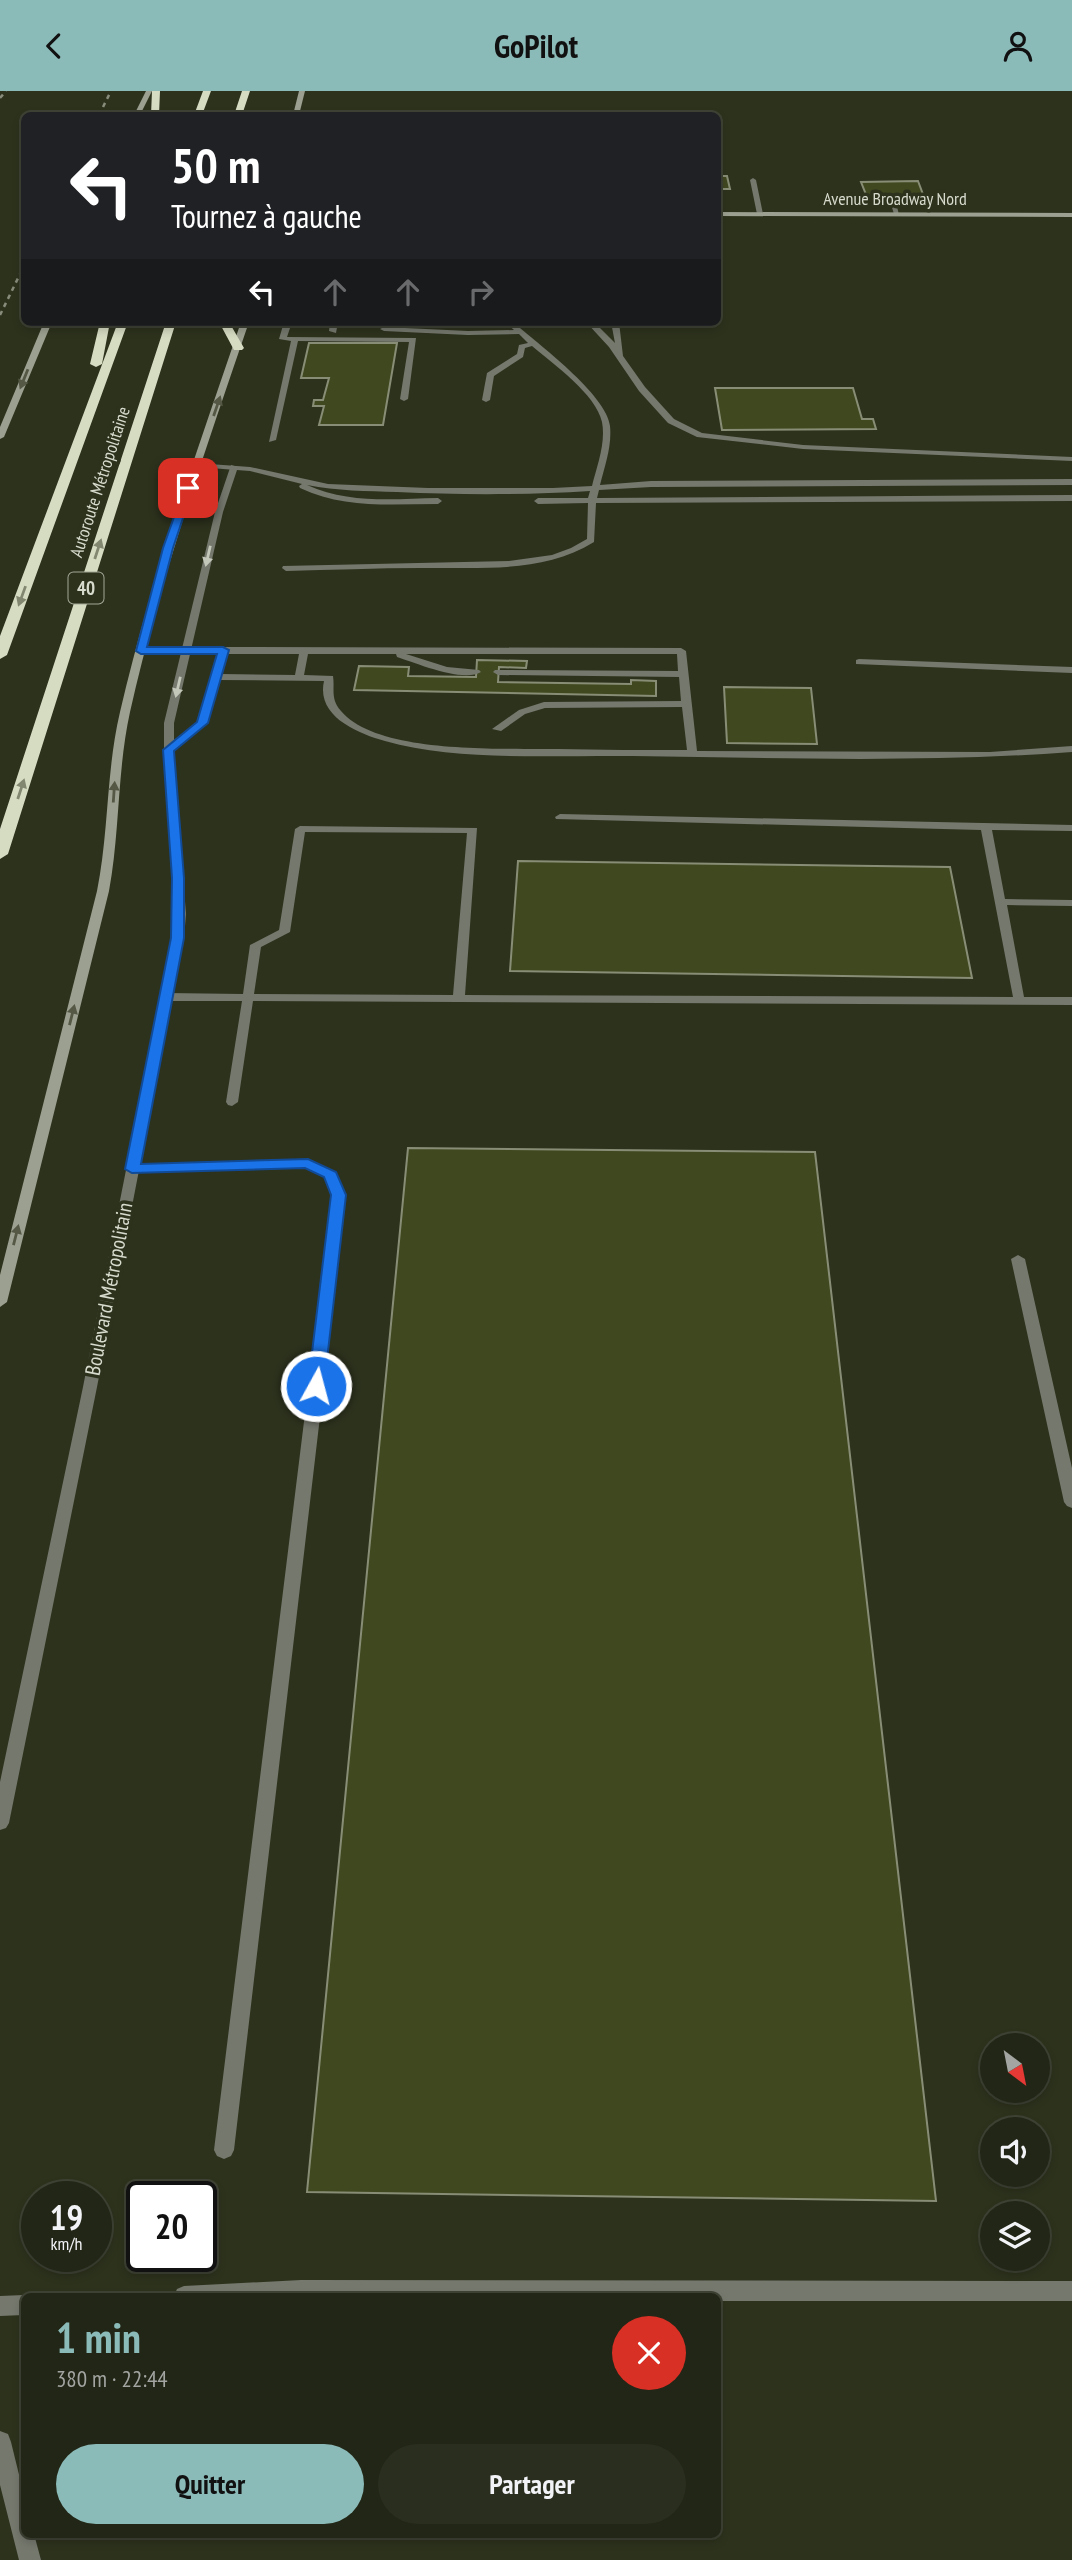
<!DOCTYPE html>
<html lang="fr">
<head>
<meta charset="utf-8">
<style>
	:root { --surface:#222616; --page:#2a2e1f; --text:#f1f3f6; --muted:#a2a5a1; --line:#3f4335; --accent:#8bbbb9 }
	body { margin:0; font-family:"PT Sans Narrow",sans-serif; background:var(--page); color:var(--text); height:100vh; display:flex; flex-direction:column; font-size:26px; white-space:nowrap }
	* { box-sizing:border-box; margin:0 }
	p { font-size:23px; color:var(--muted) }
	.icon { flex:none; width:38px; height:38px; fill:none; stroke:currentColor; stroke-width:2; stroke-linecap:round; stroke-linejoin:round }
	.map { position:relative; flex:1; overflow:hidden }
	.details { position:absolute; left:21px; top:2202px; width:700px; height:245px; display:flex; flex-direction:column; background:var(--surface); border-radius:10px; box-shadow:0 4px 10px #0003,0 0 0 2px var(--line) }
	.details>* { flex:none }
	.top-card { position:absolute; left:21px; top:21px; width:700px; height:214px; border-radius:10px; box-shadow:0 4px 10px #0003,0 0 0 2px var(--line); background:#202124; color:#fff; overflow:hidden }
	.needle { width:46px; rotate:148deg }
	.fabs { position:absolute; left:980px; top:1942px; display:grid; gap:14px }
	.fabs a { display:grid; place-items:center; width:70px; height:70px; border-radius:50%; background:var(--surface); box-shadow:0 4px 10px #0003,0 0 0 2px var(--line); font-size:35px }
	.speed { position:absolute; left:21px; top:2090px; display:flex; gap:14px; font-size:35px; font-weight:700; text-align:center }
	.speed>* { display:grid; place-content:center; width:91px; height:91px; border-radius:50%; background:var(--surface); box-shadow:0 4px 10px #0003,0 0 0 2px var(--line); line-height:1 }
	.speed small { font-size:18px; font-weight:400 }
	.speed .limit { border:4px solid #111; border-radius:10px; background:#fff; color:#111 }
	.pin { position:absolute; display:grid; place-items:center; width:60px; height:60px; color:#fff; margin:-30px; border-radius:14px; box-shadow:0 4px 10px #0006 }
	.me { position:absolute; width:77px; margin:-38px; rotate:7deg; stroke-linejoin:round; filter:drop-shadow(0 0 5px #0008) }
	.turn { display:flex; align-items:center; gap:24px; height:147px; padding:0 35px; font-size:32px }
	.turn .icon { width:91px; height:91px; stroke-width:2.5 }
	.turn b { display:block; font-size:49px; line-height:60px }
	.lanes { display:flex; align-items:center; height:66px; padding:0 35px; background:#0003; justify-content:center; gap:35px; direction:ltr }
	.lanes .off { opacity:.35 }
	.round { display:grid; place-items:center; flex:none; width:74px; height:74px; border-radius:37px; background:var(--page) }
	.summary { display:flex; align-items:center; justify-content:space-between; height:119px; padding:0 35px }
	h1 { font-size:42px; font-weight:700; line-height:52px; color:var(--accent) }
	.cta { display:flex; gap:14px; margin-top:auto; padding:14px 35px }
	.cta a { flex:1; height:80px; border-radius:42px; background:var(--accent); color:#111; font-size:28px; font-weight:700; line-height:80px; text-align:center }
	.cta a+a { background:var(--page); color:var(--text) }
	header { display:flex; justify-content:space-between; align-items:center; height:91px; padding:0 35px; background:var(--accent); color:#111; font-size:32px; font-weight:700 }
	.map>svg:first-child { display:block }
</style>
</head>
<body>
<header><svg class="icon" aria-label="back" viewBox="0 0 24 24"><path d="M15 5l-7 7 7 7"/></svg>GoPilot<svg class="icon" aria-label="person" viewBox="0 0 24 24"><circle cx="12" cy="8" r="4"/><path d="M4 21q1-7 8-7t8 7"/></svg></header>
<div class="map">
<svg width="1072" height="2469" viewBox="0 0 1072 2469">
	<rect width="100%" height="100%" fill="#2d321d"/>
	<path fill="#404820" stroke="#888e75" stroke-width="2" d="M718 85H727L730 98H718Z
		M918 90 924 106H867L861 91Z
		M309 252H397L383 334H319L324 315H313L314 309H323L329 287H301Z
		M715 297H853L862 328H873L876 338 722 339Z
		M477 569 527 570 526 577 499 576 498 591 631 593V589L656 590V605L354 599 359 575 409 576 408 585 476 586Z
		M724 596 811 597 817 653 727 652Z
		M518 770 950 776 972 887 510 880Z
		M408 1057 815 1061 936 2110 307 2101Z"/>
	<g fill="none" stroke-linecap="round" stroke-linejoin="round">
		<path fill="#75786d" fill-rule="evenodd" d="M753 87 756 89 763 123 760 125 757 123 750 89Z
			M892 105 895 107 899 124 894 123 889 107Z
			M284 231H292L287 246 416 247 408 308 404 310 400 308 409 251 298 250 276 349 269 351 291 250 279 248Z
			M330 231H338L336 242 329 240Z
			M505 231H513C537 252 607 304 610 335 612 355 605 374 600 394L651 390 1072 388V394L651 396 599 399 597 407 1072 404V410L596 412 594 451C542 483 480 476 421 477 376 477 331 479 286 480L282 477 283 475 509 470 552 464 571 457 587 448 588 412 538 413 534 410 538 407H588L590 400C526 404 461 404 397 401 367 400 337 400 307 394 349 413 393 408 438 407L442 410 438 413C390 413 344 418 300 397L299 395 302 393 250 380 196 376 192 374 196 372 250 376 328 393 428 397H553L592 395C597 375 606 352 602 331 596 303 553 273 532 255L525 257 523 266 494 285 490 309 486 311 482 309 487 282 517 263 519 254 528 252 519 243 468 244 384 240 380 238 384 236 468 240 514 239Z
			M586 231H594L615 252 611 231H619L623 265 645 296 674 328 702 342 803 354 1072 366V370L803 358 697 346 668 332 639 300 609 256Z
			M223 556 681 557 686 560 697 660 990 661 1072 655V661C926 672 779 667 633 665 555 664 459 671 385 650 357 642 316 625 324 590L219 589 207 632 172 661H164V657L197 631 217 563H141L136 560 141 557ZM227 563H299L295 584 221 583ZM308 563H396L397 566C416 572 463 592 481 581L479 579 447 576 406 563H677L678 580 495 579 493 581 498 584 679 586 681 610 544 611 519 619 492 638 501 640 525 623 545 617 682 616 687 659C644 659 601 659 558 658 504 657 378 664 341 620 330 608 335 598 333 585L304 584Z
			M859 568 1072 576V582L856 573V569Z
			M560 723 1072 734V740L992 739 1005 808 1072 809V815L1007 814 1024 906H1072V914L253 910 238 1011 232 1015 228 1014 226 1011 242 910H166L160 906 166 902 243 903 250 854 279 839 295 738 300 735 477 737 465 904 1013 906 981 739 556 728 555 726ZM305 741 467 742 453 904 254 903 261 856 290 841Z
			M308 1068 336 1081 346 1104 234 2059 231 2065 224 2068 217 2065 214 2059 332 1104 325 1086 306 1076 132 1082 126 1078 132 1074Z
			M1018 1164 1025 1168 1072 1377V1417L1067 1415 1064 1411 1011 1168Z
			M301 2189 1072 2190V2210H718V2205H174L177 2198 184 2195Z
			M24 2204 27 2205H24V2224L0 2225V2205Z"/>
		<path fill="#75786d" fill-rule="evenodd" d="M231 374 238 376 223 421 174 632V671L186 823 184 847 97 1296 9 1732 6 1737 0 1739V1691L83 1296 172 847 174 823 164 671V632L215 421Z
			M0 2340 8 2343 11 2351 24 2404V2443H34L41 2469H19L0 2394Z"/>
		<path fill="#9ca090" fill-rule="evenodd" d="M146 0H152L140 24H134Z
			M299 0H305L299 24H293Z
			M718 121 1072 122V126L718 125Z
			M44 231H52L4 346 0 348V336Z
			M241 231H249C205 360 160 488 130 621 117 680 120 741 109 800L7 1211 0 1216V1184L97 800C109 741 106 680 120 621 151 488 197 360 241 231Z"/>
		<path fill="#d6dcc2" fill-rule="evenodd" d="M152 0H160L159 24H151Z
			M203 0H211L202 24H194Z
			M242 0H250L242 24H234Z
			M100 231H110L102 273 96 276 90 273Z
			M118 231H128L7 564 0 568V545Z
			M166 231H176L8 763 0 768V738Z
			M219 231H229L244 257 242 259H234Z"/>
		<path stroke="#888c7b" stroke-width="2.5" stroke-dasharray="4.5 4.5" stroke-linecap="butt" d="M0 7 6 0
			M99 24 111 0
			M0 224 24 175"/>
	</g>
	<defs><path id="oneway-solid" d="M-6-.8H1V-3.2L6.5 0L1 3.2V.8H-6Z" transform="scale(1.75)"/></defs>
	<g fill="#545845">
		<use href="#oneway-solid" transform="translate(24 288) rotate(112)"/>
		<use href="#oneway-solid" transform="translate(217 315) rotate(-71)"/>
		<use href="#oneway-solid" transform="translate(114 701) rotate(-86)"/>
		<use href="#oneway-solid" transform="translate(72 924) rotate(-76)"/>
		<use href="#oneway-solid" transform="translate(16 1144) rotate(-76)"/>
	</g>
	<g fill="#828770">
		<use href="#oneway-solid" transform="translate(98 458) rotate(-72)"/>
		<use href="#oneway-solid" transform="translate(22 505) rotate(110)"/>
		<use href="#oneway-solid" transform="translate(21 698) rotate(-72)"/>
	</g>
	<g fill="#c3c7ba">
		<use href="#oneway-solid" transform="translate(208 465) rotate(103)"/>
		<use href="#oneway-solid" transform="translate(178 596) rotate(103)"/>
	</g>
	<path fill="#1a73e8" stroke="#114b97" stroke-width="2" d="M185 395 193 397 173 457 147 556H223L229 559 208 632 174 660 184 787V847L141 1073 308 1068 336 1081 346 1104 324 1295 316 1300 308 1295 331 1104 324 1086 305 1077 132 1082 125 1078 171 847 172 787 163 659 197 631 217 563H141L136 560 163 457Z"/>
	<g text-anchor="middle" stroke-width="7" stroke-linejoin="round" paint-order="stroke">
		<g font-size="18" fill="#d7dbcd" stroke="#2d321d">
			<text x="895" y="114">Avenue Broadway Nord</text>
			<text transform="translate(100 391) rotate(-72)" y="6">Autoroute Métropolitaine</text>
		</g>
		<rect fill="#2d321d" stroke="#a4a898" stroke-width="2" x="68.5" y="481.5" width="35" height="31" rx="5"/>
		<g font-size="19" font-weight="bold" fill="#d7dbcd">
			<text x="86" y="504">40</text>
		</g>
		<g font-size="21" fill="#d7dbcd" stroke="#2d321d">
			<text transform="translate(109 1198) rotate(-79)" y="7">Boulevard Métropolitain</text>
		</g>
	</g>
</svg>
<div class="fabs">
<a><svg class="needle" viewBox="-14 -14 28 28"><path d="M0-13l5 13h-10z" fill="#e53935"/><path d="M0 13l5-13h-10z" fill="#a2a5a1"/></svg></a>
<a><svg class="icon" aria-label="sound" viewBox="0 0 24 24"><path d="M4 9h4l5-4v14l-5-4H4zM17 9q2 3 0 6"/></svg></a>
<a><svg class="icon" aria-label="layers" viewBox="0 0 24 24"><path d="M12 4l9 5-9 5-9-5zM3 14l9 5 9-5"/></svg></a>
</div>
<div class="speed"><div>19<small>km/h</small></div><div class="limit">20</div></div>
<div class="pin" style="left:188px;top:397px;background:#d93025"><svg class="icon" aria-label="arrive" viewBox="0 0 24 24"><path d="M6 21V4h12l-3 4 3 4H6"/></svg></div>
<svg class="me" style="left:316px;top:1295px" viewBox="-20 -20 40 40"><circle r="17" fill="#1a73e8" stroke="#fff" stroke-width="3"/><path d="M0-11L8 9 0 5-8 9z" fill="#fff"/></svg>
<div class="top-card">
<div class="turn"><svg class="icon" aria-label="left" viewBox="0 0 24 24"><path d="M17 20v-9H6M10 6l-5 5 5 5"/></svg><div><b>50 m</b>Tournez à gauche</div></div>
<div class="lanes"><svg class="icon" aria-label="left" viewBox="0 0 24 24"><path d="M17 20v-9H6M10 6l-5 5 5 5"/></svg><svg class="icon off" aria-label="ahead" viewBox="0 0 24 24"><path d="M12 20V5M6 11l6-6 6 6"/></svg><svg class="icon off" aria-label="ahead" viewBox="0 0 24 24"><path d="M12 20V5M6 11l6-6 6 6"/></svg><svg class="icon off" aria-label="right" viewBox="0 0 24 24"><path d="M7 20v-9h11M14 6l5 5-5 5"/></svg></div>
</div>
<section class="details">
<div class="summary"><div><h1>1 min</h1><p>380 m · 22:44</p></div><a class="round" style="background:#d93025;color:#fff"><svg class="icon" aria-label="close" viewBox="0 0 24 24"><path d="M6 6l12 12M18 6L6 18"/></svg></a></div>
<div class="cta"><a>Quitter</a><a>Partager</a></div>
</section>
</div>
</body>
</html>
